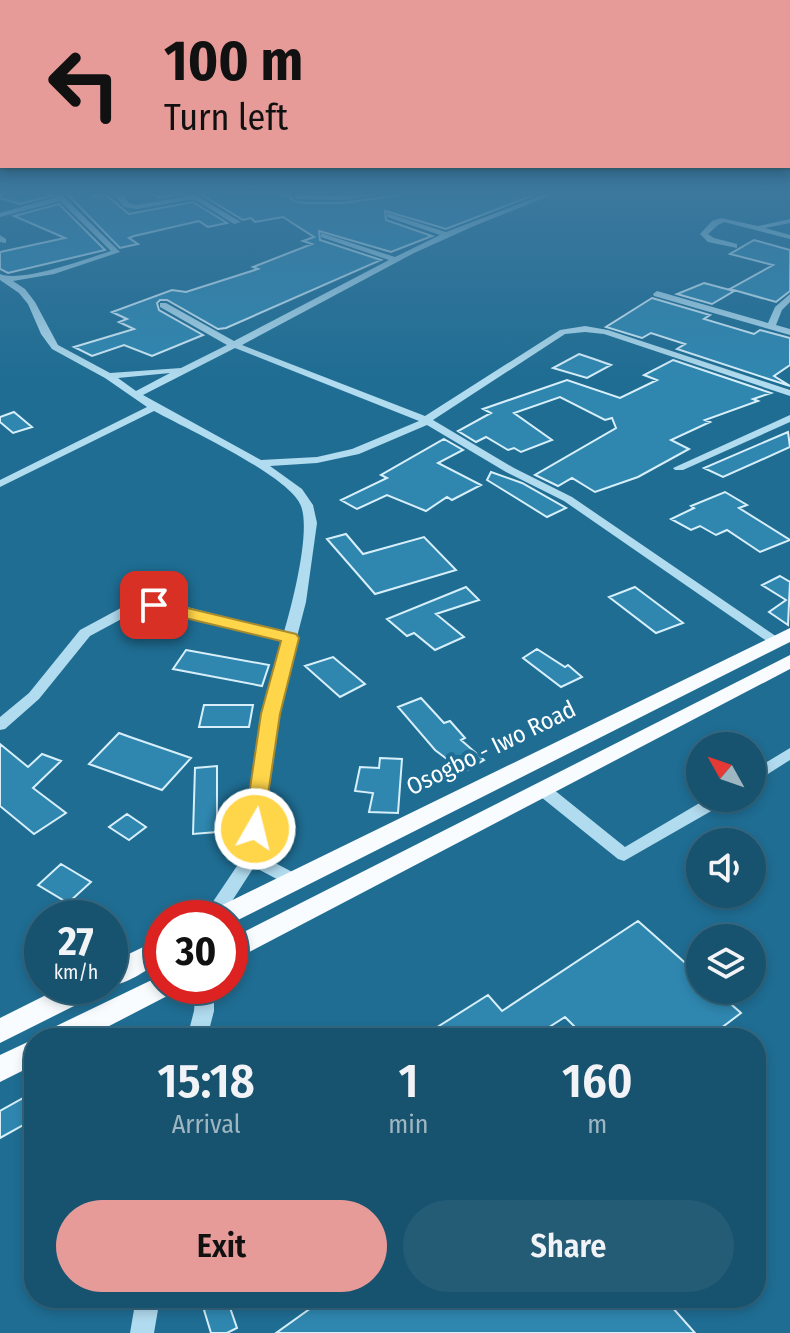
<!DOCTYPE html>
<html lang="en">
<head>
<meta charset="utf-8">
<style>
	:root { --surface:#17526e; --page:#245c76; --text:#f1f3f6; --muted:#9eb6c2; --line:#366981; --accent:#e69b98 }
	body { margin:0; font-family:"Fira Sans Condensed",sans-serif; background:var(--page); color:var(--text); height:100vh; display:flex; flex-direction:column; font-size:30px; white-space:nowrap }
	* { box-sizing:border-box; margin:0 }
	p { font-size:26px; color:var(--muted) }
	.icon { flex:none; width:44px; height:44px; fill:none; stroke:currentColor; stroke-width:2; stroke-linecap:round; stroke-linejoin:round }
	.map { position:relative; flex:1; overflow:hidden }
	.side { position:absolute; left:24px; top:1028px; width:742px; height:280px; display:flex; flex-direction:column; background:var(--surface); border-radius:32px; box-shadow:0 4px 12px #0003,0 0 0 2px var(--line) }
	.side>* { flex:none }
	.banner { position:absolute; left:0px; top:0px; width:790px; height:168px; box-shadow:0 4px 12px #0003,0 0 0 2px var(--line); background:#e69b98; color:#111; overflow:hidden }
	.needle { width:52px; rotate:310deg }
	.fabs { position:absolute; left:686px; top:732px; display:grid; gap:16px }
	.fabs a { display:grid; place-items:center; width:80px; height:80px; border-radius:50%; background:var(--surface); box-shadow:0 4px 12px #0003,0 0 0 2px var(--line); font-size:40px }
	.speed { position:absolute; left:24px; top:900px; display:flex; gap:16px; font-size:40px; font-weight:700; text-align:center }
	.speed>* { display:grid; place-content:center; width:104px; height:104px; border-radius:50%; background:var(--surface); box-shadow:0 4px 12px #0003,0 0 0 2px var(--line); line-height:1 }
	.speed small { font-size:20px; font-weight:400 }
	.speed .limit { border:12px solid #d22; background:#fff; color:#111 }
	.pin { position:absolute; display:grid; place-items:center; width:68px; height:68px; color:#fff; margin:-34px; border-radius:16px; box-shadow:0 4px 12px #0006 }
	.me { position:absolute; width:88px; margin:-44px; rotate:8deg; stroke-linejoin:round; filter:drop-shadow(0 0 6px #0008) }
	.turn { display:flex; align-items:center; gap:28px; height:168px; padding:0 32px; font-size:36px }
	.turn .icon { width:104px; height:104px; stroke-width:2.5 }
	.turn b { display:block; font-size:56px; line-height:68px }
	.eta { display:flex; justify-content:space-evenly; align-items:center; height:136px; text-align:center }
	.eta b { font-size:48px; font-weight:600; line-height:56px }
	.button { display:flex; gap:16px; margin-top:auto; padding:16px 32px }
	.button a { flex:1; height:92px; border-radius:48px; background:var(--accent); color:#111; font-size:32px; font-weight:600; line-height:92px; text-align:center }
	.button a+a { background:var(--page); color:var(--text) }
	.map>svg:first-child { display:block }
</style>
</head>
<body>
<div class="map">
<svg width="790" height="1333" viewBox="0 0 790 1333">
	<rect width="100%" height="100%" fill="#1f6d93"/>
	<path fill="#2f87b0" stroke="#d7effa" stroke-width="2" d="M0 192H53L54 195 20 204 0 198Z
		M65 192H94V197L106 195 129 214 193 202 227 223 208 227 199 221 134 236 129 238 138 244 120 248Z
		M154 192H245L247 195 277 192 284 196 291 195 290 198 296 202 306 203H343L398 195 401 192H534V195L446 229 385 211 386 220 432 236 391 252 319 231 320 240 381 260 226 328 218 329 167 300H160L157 303 159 310 203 335 152 356 124 345 92 356 74 347 134 329 119 322 127 319 112 312 172 290 186 292 258 269 253 267 312 244 303 241 314 237 283 217 255 222 251 218 243 220 197 192 158 198Z
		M59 204 105 250 8 273 0 269V252L65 238 14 216Z
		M754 240 790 250V291L776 302 730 289 773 265 730 254Z
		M704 283 734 291 712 304 677 294Z
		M652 298 710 315 704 319 754 334 760 330 790 338V365L774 376 790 386 677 349 685 344 651 333 642 338 606 327Z
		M579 354 594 359 611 365 587 378 553 368Z
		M673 360 771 393 753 399 758 401 705 420 710 422 671 440 689 449 638 477 595 492 572 478 558 486 535 475 616 428 612 418 605 420 560 397 514 413 552 440 521 452 514 448 508 450 486 437 476 442 458 431 491 413 483 409 567 380 620 398 657 380 644 375Z
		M14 412 32 427 13 433 0 422V417Z
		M788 432 790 447 723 477 704 468Z
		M444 439 463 450 438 463 481 485 452 500 447 497 426 511 387 495 357 509 341 500 387 478 381 475Z
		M491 472 522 483 566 508 547 517 487 480Z
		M725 492 747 505 739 508 790 540 760 552 727 530 716 535 700 526 691 530 671 519 694 508 691 506Z
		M346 534 363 554 424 537 456 570 375 594 327 539Z
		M780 576 790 582 788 625 769 612 786 600 762 585Z
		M466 587 479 600 436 614 464 637 435 650 414 633 407 636 387 619Z
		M635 587 683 623 656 633 609 597Z
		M537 649 565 667 568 665 582 677 561 687 523 658Z
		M186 650 269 665 262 686 173 669Z
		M333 657 365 684 340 697 305 666Z
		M421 698 444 723 450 721 465 738 461 740 484 760 464 772 435 750 398 707Z
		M204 705H253L249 727H199Z
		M119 733 130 737 191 758 162 790 89 764Z
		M0 744 28 767 42 754 61 761 33 788 66 813 34 834 0 806Z
		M380 758 402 759 398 813 369 812 373 793 355 791 360 767 379 768Z
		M217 766V832L193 834 195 768Z
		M127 814 146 827 129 840 109 827Z
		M61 864 91 882 68 903 38 885Z
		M638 921 700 976V990H715L741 1013 708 1038H672L663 1029 651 1038H586L565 1017 532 1038H420L488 995 502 1011Z
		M34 1092V1119L0 1138V1111Z
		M325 1298H607L615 1308 627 1298H664L695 1333H276Z
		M227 1299 237 1328 227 1333H211L204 1310Z"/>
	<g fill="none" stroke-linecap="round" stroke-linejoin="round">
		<path fill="#b1dbee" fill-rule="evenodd" d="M56 192H62L64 197 120 252 54 274 13 281 25 289 35 302 58 345 110 373 181 368 227 345 160 307V303H166L234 341 389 260 321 237V233L395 257 440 235 387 217V213L446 232 550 192H559L474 226 414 253 242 345 425 416 560 330 585 326 608 330 790 390V396L604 334 585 332 565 334 433 420 514 468 572 497 783 641 781 644H771L564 501 506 472 427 425 359 454 317 463 270 466 302 489 313 505 317 523 306 602 277 714 260 855 298 875 301 880 298 885 292 887 254 867 221 918H202L243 857 263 714 282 640 186 615 154 609H140L90 636 39 699 5 729 0 730V717L29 693 80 630 132 602 154 601 187 607 284 632C292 604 311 532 301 506 290 476 185 428 154 411L0 487V480L147 407 105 378 52 349 41 334 28 304 19 293 0 280V274C21 283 86 259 111 251L60 201 0 217V213L57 197ZM235 348 419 421 352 449 317 457 261 460 143 395ZM170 373 136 391 118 378Z
			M113 192H120L129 203 137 205 195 195 241 222 234 224 194 199 137 209 124 207Z
			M377 192H398L343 200 297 199 293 197 297 195 343 196Z
			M721 218 758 226 790 219V223L765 228 790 235V239L724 222 718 225 708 234 714 238 737 244V248L708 242 700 234 712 221Z
			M0 235 6 239V243L0 242Z
			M657 291 768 323 775 307 790 294V302L782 310 776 325 790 329V335L654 296 653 294Z
			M790 415V422L683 470H675L673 468Z
			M790 748V760L752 784V771Z
			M542 783 548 785 625 847 708 798H729L727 802 624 861 618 859 536 793 534 789 536 785Z
			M196 986H214V1011L207 1038H187L194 1011Z
			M136 1298H160L154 1333H130Z"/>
		<path fill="#f8fcff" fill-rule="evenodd" d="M790 628V642L230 924V918H206L210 911Z
			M790 655V669L230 962V939Z
			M162 938V961C146 970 125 986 107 986H110V963Z
			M162 975V986H175L171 994 86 1038H46L50 1029Z
			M64 986H102L98 994 0 1043V1018Z
			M34 1039V1065L0 1082V1055Z"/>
	</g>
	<linearGradient id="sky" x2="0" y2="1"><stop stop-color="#113c51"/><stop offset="0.51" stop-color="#3c789e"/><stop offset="1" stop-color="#3c789e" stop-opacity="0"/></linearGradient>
	<rect width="790" height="379" fill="url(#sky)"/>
	<path fill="#ffd54a" stroke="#a68a30" stroke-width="2" d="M154 600 296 634 299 638 280 714 262 835H247L244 829 261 714 281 641 148 609 145 605Z"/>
	<g text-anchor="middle" stroke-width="8" stroke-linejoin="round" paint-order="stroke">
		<g font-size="24" fill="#fff" stroke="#1f6d93">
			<text transform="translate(491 748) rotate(-26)" y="8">Osogbo - Iwo Road</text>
		</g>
	</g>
</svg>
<div class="fabs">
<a><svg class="needle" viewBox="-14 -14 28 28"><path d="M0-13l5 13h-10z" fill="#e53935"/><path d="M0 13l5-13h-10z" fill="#9eb6c2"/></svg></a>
<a><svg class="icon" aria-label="sound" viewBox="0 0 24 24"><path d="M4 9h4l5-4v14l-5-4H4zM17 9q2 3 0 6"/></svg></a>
<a><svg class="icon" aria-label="layers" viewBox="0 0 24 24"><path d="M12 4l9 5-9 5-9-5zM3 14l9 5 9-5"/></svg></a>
</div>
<div class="speed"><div>27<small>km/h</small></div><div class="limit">30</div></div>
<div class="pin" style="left:154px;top:605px;background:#d93025"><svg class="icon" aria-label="arrive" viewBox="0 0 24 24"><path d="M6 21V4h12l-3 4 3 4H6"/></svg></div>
<svg class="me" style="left:255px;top:829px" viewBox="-20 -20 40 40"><circle r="17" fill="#ffd54a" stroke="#fff" stroke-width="3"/><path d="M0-11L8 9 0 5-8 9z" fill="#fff"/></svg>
<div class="banner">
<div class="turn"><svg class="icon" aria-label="left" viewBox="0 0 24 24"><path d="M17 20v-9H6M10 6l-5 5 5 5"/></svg><div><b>100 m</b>Turn left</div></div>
</div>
<section class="side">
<div class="eta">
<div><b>15:18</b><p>Arrival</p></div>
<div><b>1</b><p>min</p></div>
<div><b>160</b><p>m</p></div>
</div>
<div class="button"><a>Exit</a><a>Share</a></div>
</section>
</div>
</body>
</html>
